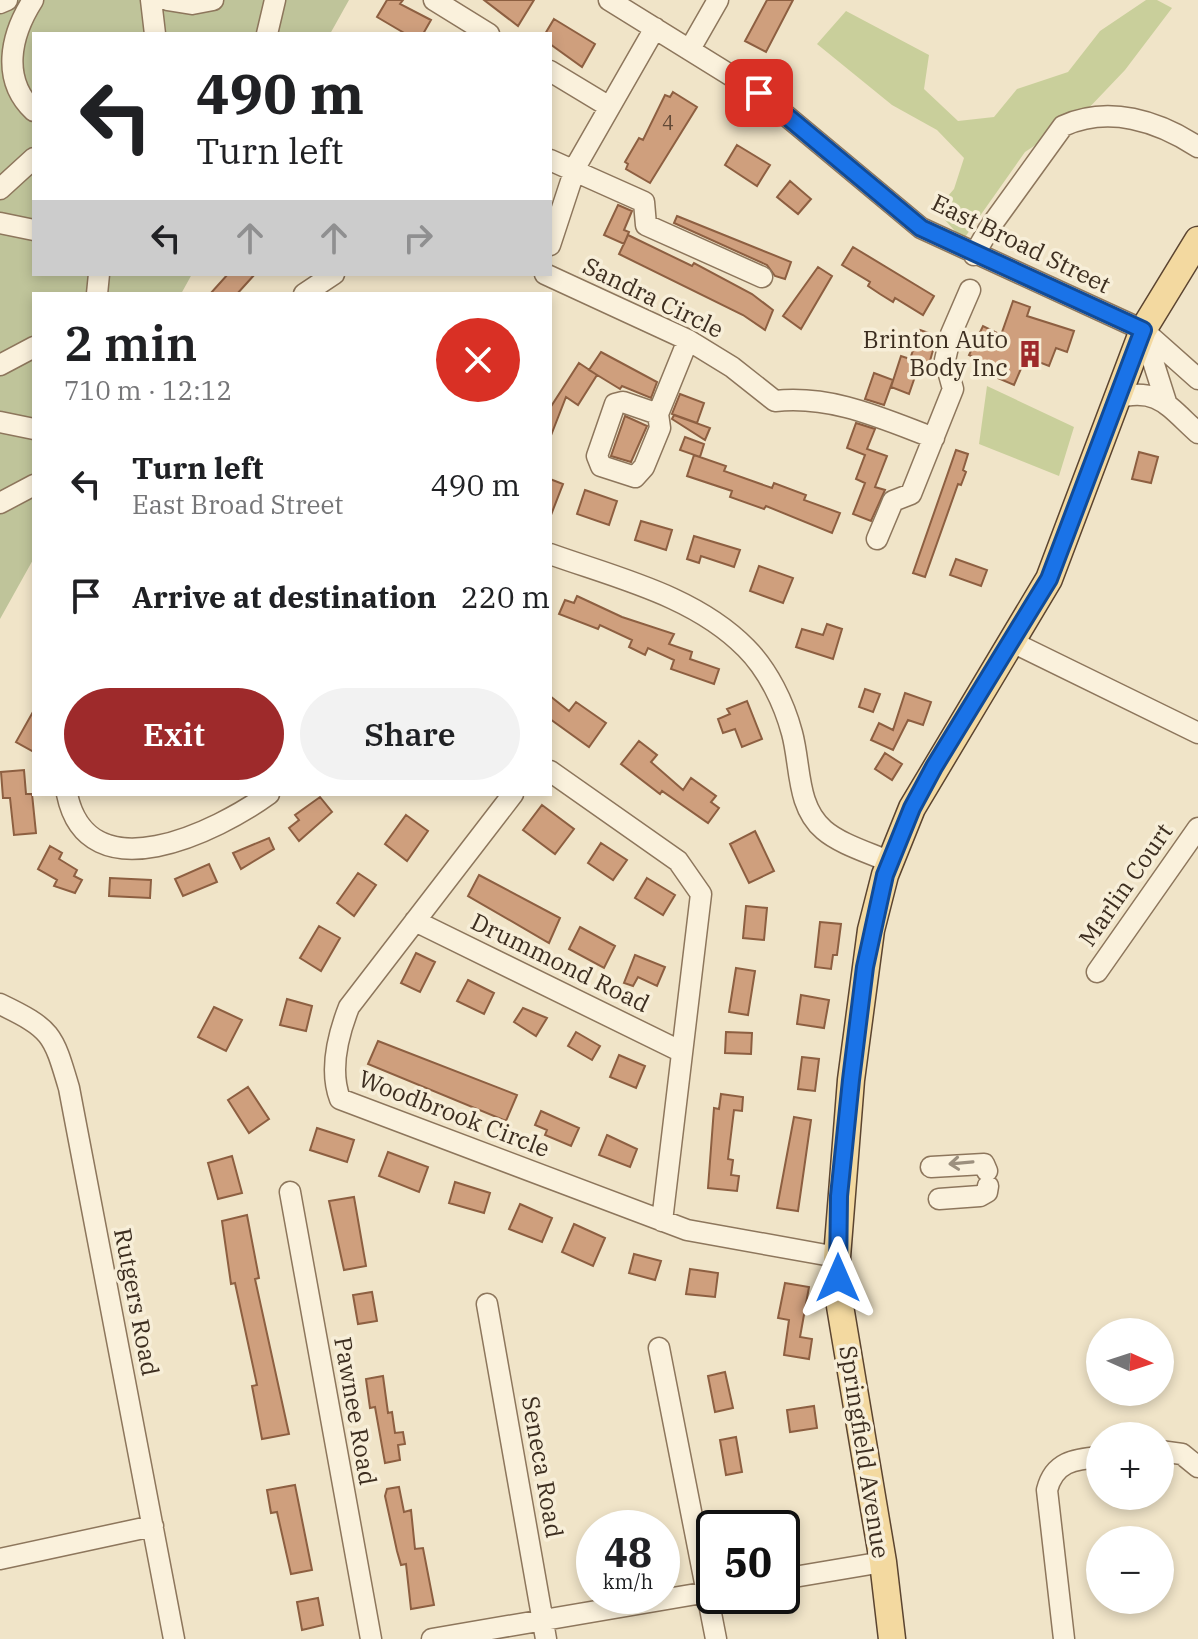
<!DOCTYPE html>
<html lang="en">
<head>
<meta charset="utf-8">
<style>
	:root { --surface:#fff; --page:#f2f2f2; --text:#202124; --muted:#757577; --accent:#9e2a2b }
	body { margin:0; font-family:"IBM Plex Serif",serif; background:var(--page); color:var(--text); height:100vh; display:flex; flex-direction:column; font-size:30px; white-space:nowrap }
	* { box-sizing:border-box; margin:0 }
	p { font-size:26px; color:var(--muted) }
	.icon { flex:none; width:44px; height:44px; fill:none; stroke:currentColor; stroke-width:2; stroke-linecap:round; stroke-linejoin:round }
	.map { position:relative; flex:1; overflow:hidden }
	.drawer { position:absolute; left:32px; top:292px; width:520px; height:504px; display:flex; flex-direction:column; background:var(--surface); border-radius:0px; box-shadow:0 4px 12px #0003 }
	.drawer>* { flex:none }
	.guide { position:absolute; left:32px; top:32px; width:520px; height:244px; border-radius:0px; box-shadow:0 4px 12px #0003; background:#fff; color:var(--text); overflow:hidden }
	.needle { width:52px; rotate:93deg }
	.fabs { position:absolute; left:1086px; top:1318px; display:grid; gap:16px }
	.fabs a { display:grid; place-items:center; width:88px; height:88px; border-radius:50%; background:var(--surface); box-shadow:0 4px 12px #0003; font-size:40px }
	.speed { position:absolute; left:576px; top:1510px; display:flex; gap:16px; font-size:40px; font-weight:700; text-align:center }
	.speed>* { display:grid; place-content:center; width:104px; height:104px; border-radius:50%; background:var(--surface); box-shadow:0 4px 12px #0003; line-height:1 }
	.speed small { font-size:20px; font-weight:400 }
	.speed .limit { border:4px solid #111; border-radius:12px; background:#fff; color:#111 }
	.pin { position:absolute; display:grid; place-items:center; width:68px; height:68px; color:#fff; margin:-34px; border-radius:16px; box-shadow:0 4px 12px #0006 }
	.me { position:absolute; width:88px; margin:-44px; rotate:0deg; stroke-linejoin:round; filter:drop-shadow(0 0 6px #0008) }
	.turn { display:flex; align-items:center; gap:28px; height:168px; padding:0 32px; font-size:36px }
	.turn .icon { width:104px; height:104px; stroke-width:2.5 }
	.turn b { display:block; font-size:56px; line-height:68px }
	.lanes { display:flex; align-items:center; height:76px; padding:0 32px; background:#0003; justify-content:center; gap:40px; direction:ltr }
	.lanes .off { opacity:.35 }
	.round { display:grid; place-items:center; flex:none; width:84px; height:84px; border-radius:42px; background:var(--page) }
	.overview { display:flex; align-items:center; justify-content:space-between; height:136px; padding:0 32px }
	h1 { font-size:48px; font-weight:600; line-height:60px }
	.action { display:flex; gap:16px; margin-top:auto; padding:16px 32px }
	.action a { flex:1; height:92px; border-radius:48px; background:var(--accent); color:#fff; font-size:32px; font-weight:600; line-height:92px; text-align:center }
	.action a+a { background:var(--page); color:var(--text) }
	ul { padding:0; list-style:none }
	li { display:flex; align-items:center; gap:24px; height:112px; padding:0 32px }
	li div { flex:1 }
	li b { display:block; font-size:30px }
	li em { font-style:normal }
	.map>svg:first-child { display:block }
</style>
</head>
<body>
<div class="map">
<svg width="1198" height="1639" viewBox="0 0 1198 1639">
	<rect width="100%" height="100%" fill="#f0e4c8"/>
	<path fill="#c9cf9b" d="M1146 0H1157L1172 8 1125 70 1085 112 1025 152 963 240 936 210 954 189 964 158 937 130 892 105 817 44 846 11 929 55 924 89 958 121 994 117 1017 89 1068 72 1100 31Z
		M987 386 1074 427 1059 476 979 444Z"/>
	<path fill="#bfc49a" d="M0 0H349L330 34H34V274H192L181 294H34V558L0 619Z"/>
	<path fill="#cf9f7d" stroke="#8d5f41" stroke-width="2" d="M387 0H403L400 4 431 20 423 34H406L377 17Z
		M484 0H534L518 26Z
		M767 0H793L766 52 745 41Z
		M554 19 595 44 582 67 550 44V34H545Z
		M673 92 697 107 650 183 626 169 628 164 625 162 639 138 643 140 665 95 670 97Z
		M737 145 770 165 757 186 725 165Z
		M790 181 811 199 798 214 777 197Z
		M618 205 632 211 624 230 629 232 624 244 604 235Z
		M677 216 791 262 785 279 775 276 767 265 674 223Z
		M628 235 692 266 694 263 752 294 773 310 765 330 743 315 619 254Z
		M853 247 934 296 923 315 895 298 893 302 880 294 868 286 870 282 842 265Z
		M818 267 832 276 801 329 783 316Z
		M228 274H255L237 294H210Z
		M1013 301 1030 307 1027 316 1074 331 1067 352 1056 348 1049 366 1026 357 1014 385 993 376 996 368 969 355 983 326 1001 335Z
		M920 330 937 336 928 368 919 365 909 394 891 387 901 356 910 359Z
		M601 352 657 382 651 398 622 386 620 389 589 370Z
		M579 363 597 375 578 405 566 397 550 438V408Z
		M874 373 893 380 884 405 865 399Z
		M680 394 704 403 697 423 672 414Z
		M674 415 710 428 705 440 672 419Z
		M625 416 647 426 631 462 611 456Z
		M856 423 875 429 867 449 887 456 875 487 885 490 871 521 853 514 865 483 856 479 865 455 847 448Z
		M685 437 704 444 700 457 680 450Z
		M956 450 968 454 963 470 966 472 961 485 958 484 925 577 913 573Z
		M1139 452 1158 457 1151 483 1132 479Z
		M694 455 726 466 724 471 772 488 774 483 806 495 804 500 840 513 832 533 766 506 764 509 730 497 732 491 687 476Z
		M550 479 563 484 551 515H550Z
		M585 490 617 501 609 525 577 514Z
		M641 521 672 530 666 550 635 540Z
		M694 536 740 550 734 567 701 556 699 563 687 559Z
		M956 559 987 570 981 586 950 575Z
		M759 566 793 578 783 603 750 591Z
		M577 596 622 617 674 634 669 644 692 652 690 659 719 669 714 684 671 669 674 660 648 648 645 655 629 647 632 640 600 625 598 629 559 614 565 600 574 603Z
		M827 624 842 629 833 659 796 647 802 629 823 635Z
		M865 689 880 694 873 712 859 707Z
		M905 693 931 702 923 725 908 720 893 750 871 740 879 723 893 730Z
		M550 696 569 711 576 702 606 723 589 747 550 719Z
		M747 701 762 739 742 747 735 729 723 733 718 719 730 714 727 709Z
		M34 710V752L16 742Z
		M639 741 657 755 651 762 683 790 691 778 716 796 711 802 719 808 708 823 662 791 660 794 621 764Z
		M885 753 902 764 892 780 875 769Z
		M24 770 26 794H32L36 833 14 835 10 798H3L1 772Z
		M320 797 332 812 299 841 289 828 299 820 295 815Z
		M542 805 574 829 555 854 523 830Z
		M406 815 428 831 407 861 385 844Z
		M755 831 774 871 749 883 730 844Z
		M269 838 274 849 241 869 233 853Z
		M601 843 627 860 613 880 588 863Z
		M50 846 62 853 59 859 77 870 74 876 82 880 75 893 54 886 57 880 38 869Z
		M209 864 217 882 183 896 175 879Z
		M358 873 376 885 354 916 337 903Z
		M479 875 560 918 549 943 468 896Z
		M110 878 151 880 150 898 109 896Z
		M647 878 675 895 663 915 635 898Z
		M746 906 767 908 764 940 743 938Z
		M820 922 841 924 837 955H833L831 969 815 967Z
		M319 926 340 938 321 971 300 958Z
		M580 927 615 946 604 968 569 949Z
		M416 953 435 962 420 992 401 983Z
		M635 955 665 967 657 986 638 977 633 986 624 983Z
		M736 968 755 971 748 1015 729 1012Z
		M468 980 494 993 484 1014 457 1001Z
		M801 995 829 1000 824 1028 797 1024Z
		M287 999 312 1006 306 1031 280 1025Z
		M214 1007 242 1020 226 1051 198 1037Z
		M523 1008 547 1018 536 1036 514 1022Z
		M576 1032 600 1046 592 1060 568 1046Z
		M726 1032 752 1033 751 1054 725 1053Z
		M378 1041 517 1095 506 1121 368 1064Z
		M619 1055 645 1066 636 1088 610 1077Z
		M802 1057 819 1059 815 1091 798 1089Z
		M248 1087 269 1119 249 1133 228 1100Z
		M721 1094 743 1097 742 1111 734 1110 728 1159 733 1160 731 1175 739 1176 737 1191 708 1188 714 1108 719 1109Z
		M541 1111 579 1128 571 1146 545 1135 547 1130 535 1125Z
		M794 1117 811 1120 798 1211 777 1208Z
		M317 1128 354 1140 347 1162 310 1150Z
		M607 1135 637 1149 630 1167 599 1155Z
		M388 1152 428 1167 419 1192 379 1176Z
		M232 1156 242 1193 218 1199 208 1163Z
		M455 1182 490 1193 484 1213 449 1203Z
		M354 1197 366 1266 344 1270 329 1201Z
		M520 1204 552 1218 542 1242 509 1229Z
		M247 1215 259 1278 255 1279 289 1434 262 1439 252 1386 257 1385 235 1283 231 1284 222 1221Z
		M574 1224 605 1238 593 1266 562 1252Z
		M634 1254 661 1261 655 1280 629 1273Z
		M690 1269 718 1273 715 1297 686 1294Z
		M785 1283 809 1287 800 1337 812 1339 809 1359 784 1355 789 1320 778 1318Z
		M372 1292 377 1321 358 1324 353 1295Z
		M725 1372 733 1408 715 1412 708 1376Z
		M383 1376 388 1413 392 1412 395 1433 403 1432 405 1444 398 1445 400 1460 385 1463 375 1407 370 1408 366 1379Z
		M814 1406 817 1428 790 1432 787 1410Z
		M736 1437 742 1472 726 1475 720 1440Z
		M295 1485 312 1570 291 1574 277 1512 271 1513 267 1490Z
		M399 1487 404 1512 411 1510 415 1549 423 1548 434 1605 411 1609 406 1564 401 1565 397 1551 385 1496 387 1489Z
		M318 1598 323 1625 302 1630 297 1602Z"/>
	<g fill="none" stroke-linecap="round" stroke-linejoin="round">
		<g stroke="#8d765c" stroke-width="23">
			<path id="minor" d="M33 0C10 36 1 80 34 111
				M151 0 155 34
				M167 0 192 4 213 0
				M434 0 489 34
				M609 0 759 93 921 228 1143 330 1198 379
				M0 3 7 0
				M267 34 275 0
				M690 49 718 0
				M550 71 608 106
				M550 160 644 202 646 225 762 277
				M0 189 34 158
				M0 223 34 230
				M550 245 576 166 655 28
				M974 255 990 227 1063 126C1109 105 1158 121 1198 147
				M545 274 688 340 732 367 775 401C832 395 881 418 934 438
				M97 294 99 274
				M304 294 334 274
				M1143 330 1167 405
				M0 365 34 347
				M1115 398C1158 387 1167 405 1198 433
				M658 414 623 402 615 404 597 456 601 466 635 477 644 467 660 428 658 414 688 340
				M0 422 34 429
				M0 503 34 485
				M877 539 893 501 911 494 953 389 945 360 951 334 970 290
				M550 554C617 578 695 596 746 648 768 670 784 703 792 733 801 766 796 806 824 830 840 844 870 853 890 862
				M1012 642 1198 733
				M550 771 678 861 701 894 662 1221
				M67 794C88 896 218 831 269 794
				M513 794 349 1007C338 1035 329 1070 340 1099L687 1230 837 1257
				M415 921 682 1052
				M1097 972 1198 828
				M0 1004C52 1029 53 1034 69 1088L174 1639
				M931 1167 984 1164 987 1171
				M290 1192 371 1639
				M939 1199 980 1196 987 1192 988 1186
				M487 1304 546 1639
				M659 1348 716 1639
				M1160 1451 1182 1454 1198 1467
				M0 1559 153 1526
				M782 1579 883 1562
				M432 1639 714 1591
				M1064 1639 1047 1490C1054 1462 1074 1459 1100 1457"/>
		</g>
		<g stroke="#5b4430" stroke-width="29">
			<path id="major" d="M892 1639 883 1562 840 1306 837 1257 851 1080 871 930 885 875 912 808 1049 579 1143 330 1198 240"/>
		</g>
		<use href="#minor" stroke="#faf1dc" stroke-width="20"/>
		<use href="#major" stroke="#f3d9a0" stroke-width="26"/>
	</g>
	<defs><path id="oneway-shaft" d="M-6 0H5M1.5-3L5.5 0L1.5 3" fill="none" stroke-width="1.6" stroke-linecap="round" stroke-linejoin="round" transform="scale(2)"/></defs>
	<use stroke="#9c907e" href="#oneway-shaft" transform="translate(961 1163) rotate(175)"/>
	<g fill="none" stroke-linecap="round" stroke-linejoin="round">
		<g stroke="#114b97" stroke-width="20">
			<path id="route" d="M759 93 921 228 1143 330 1049 579 934 767 912 808 885 875 865 967 851 1080 839 1196 838 1278"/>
		</g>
		<use href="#route" stroke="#1a73e8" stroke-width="14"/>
	</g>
	<defs>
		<g id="building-bare" transform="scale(2.16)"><path d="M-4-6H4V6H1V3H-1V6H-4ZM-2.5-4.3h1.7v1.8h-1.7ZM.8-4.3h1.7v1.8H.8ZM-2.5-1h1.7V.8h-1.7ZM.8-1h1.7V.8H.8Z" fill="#9e2a2b" stroke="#f7eed8" stroke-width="2.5" paint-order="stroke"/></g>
	</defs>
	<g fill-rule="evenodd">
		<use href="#building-bare" x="1030" y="354"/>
	</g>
	<g text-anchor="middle" stroke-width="7" stroke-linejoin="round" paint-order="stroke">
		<g font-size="20" fill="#624a37">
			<text x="668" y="130">4</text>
		</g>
		<g font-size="24" fill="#3d2e20" stroke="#f7eed8">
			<text transform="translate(1021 244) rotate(26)" y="8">East Broad Street</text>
			<text transform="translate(653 298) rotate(26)" y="8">Sandra Circle</text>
			<text transform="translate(1126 885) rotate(-55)" y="8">Marlin Court</text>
			<text transform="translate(560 963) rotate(26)" y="8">Drummond Road</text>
			<text transform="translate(454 1114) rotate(21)" y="8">Woodbrook Circle</text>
			<text transform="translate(136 1302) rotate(79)" y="8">Rutgers Road</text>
			<text transform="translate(355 1411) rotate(80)" y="8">Pawnee Road</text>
			<text transform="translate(864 1452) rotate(81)" y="8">Springfield Avenue</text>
			<text transform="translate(542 1467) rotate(80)" y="8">Seneca Road</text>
		</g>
		<g font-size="24" fill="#3d2e20" stroke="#f7eed8" text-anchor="end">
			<text x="1008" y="348">Brinton Auto<tspan x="1008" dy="28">Body Inc</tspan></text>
		</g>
	</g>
</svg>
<div class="fabs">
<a><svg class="needle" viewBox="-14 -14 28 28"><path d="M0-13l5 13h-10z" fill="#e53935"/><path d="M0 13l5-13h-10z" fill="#757577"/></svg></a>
<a>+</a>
<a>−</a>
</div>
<div class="speed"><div>48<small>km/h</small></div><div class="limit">50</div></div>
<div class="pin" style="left:759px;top:93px;background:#d93025"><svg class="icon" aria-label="arrive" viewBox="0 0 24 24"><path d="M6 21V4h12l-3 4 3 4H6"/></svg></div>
<svg class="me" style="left:838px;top:1278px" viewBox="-20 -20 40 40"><path d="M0-17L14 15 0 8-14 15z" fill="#1a73e8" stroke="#fff" stroke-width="4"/></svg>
<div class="guide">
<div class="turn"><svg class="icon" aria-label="left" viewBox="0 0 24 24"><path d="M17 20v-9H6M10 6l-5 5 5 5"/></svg><div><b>490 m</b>Turn left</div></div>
<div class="lanes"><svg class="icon" aria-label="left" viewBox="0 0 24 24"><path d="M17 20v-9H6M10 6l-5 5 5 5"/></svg><svg class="icon off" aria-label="ahead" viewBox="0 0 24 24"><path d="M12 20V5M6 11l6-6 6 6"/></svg><svg class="icon off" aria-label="ahead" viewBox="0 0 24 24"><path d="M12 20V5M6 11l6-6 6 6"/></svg><svg class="icon off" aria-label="right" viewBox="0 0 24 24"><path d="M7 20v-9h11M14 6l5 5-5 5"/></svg></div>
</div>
<section class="drawer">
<div class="overview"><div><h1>2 min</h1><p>710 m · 12:12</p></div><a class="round" style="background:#d93025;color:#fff"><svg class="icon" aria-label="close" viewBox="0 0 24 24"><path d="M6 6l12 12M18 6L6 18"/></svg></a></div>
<ul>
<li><svg class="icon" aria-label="left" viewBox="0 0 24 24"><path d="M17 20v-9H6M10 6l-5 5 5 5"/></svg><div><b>Turn left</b><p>East Broad Street</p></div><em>490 m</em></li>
<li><svg class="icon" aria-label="arrive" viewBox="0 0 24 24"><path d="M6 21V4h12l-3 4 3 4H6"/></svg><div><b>Arrive at destination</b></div><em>220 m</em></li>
</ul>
<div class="action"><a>Exit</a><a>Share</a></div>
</section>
</div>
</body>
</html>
